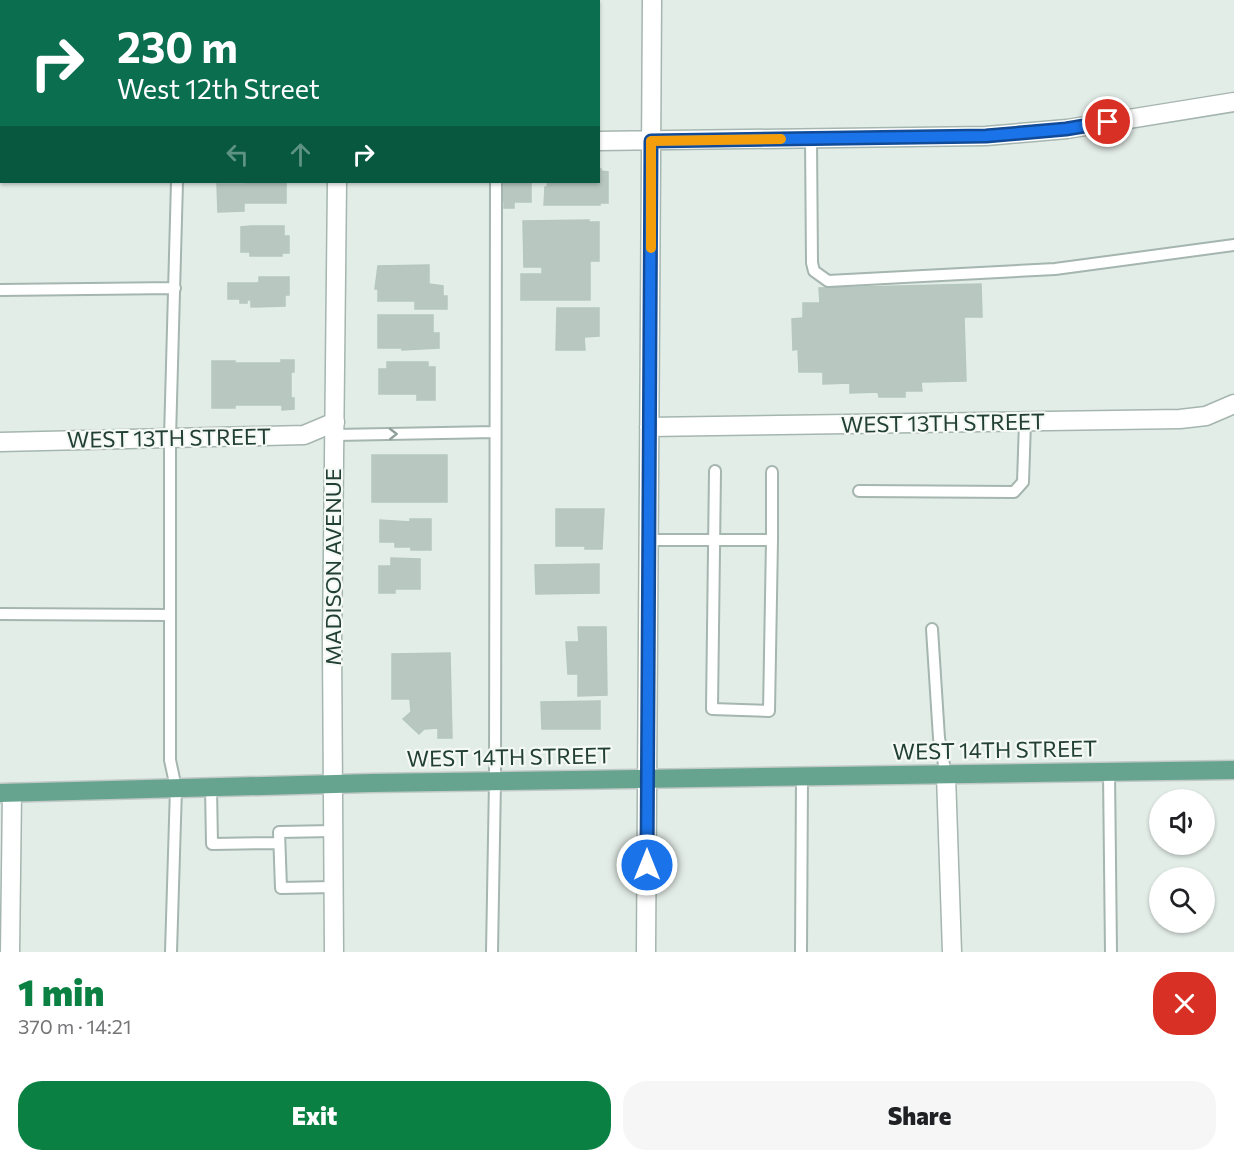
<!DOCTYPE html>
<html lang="en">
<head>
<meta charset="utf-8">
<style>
	:root { --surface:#fff; --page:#f6f6f6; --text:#202124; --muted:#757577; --accent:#0b8043 }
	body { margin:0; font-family:Commissioner,sans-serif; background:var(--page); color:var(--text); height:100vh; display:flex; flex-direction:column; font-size:22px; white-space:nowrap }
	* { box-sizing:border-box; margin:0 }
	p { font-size:20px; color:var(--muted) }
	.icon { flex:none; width:33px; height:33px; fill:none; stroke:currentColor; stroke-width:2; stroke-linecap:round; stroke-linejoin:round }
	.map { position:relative; height:952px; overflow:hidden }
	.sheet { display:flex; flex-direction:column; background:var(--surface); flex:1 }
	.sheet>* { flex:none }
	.guide { position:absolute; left:0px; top:0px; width:600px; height:183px; box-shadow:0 2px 4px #0004; background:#0b6e4f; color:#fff; overflow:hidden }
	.controls { position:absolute; left:1149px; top:789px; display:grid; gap:12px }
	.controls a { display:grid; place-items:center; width:66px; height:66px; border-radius:50%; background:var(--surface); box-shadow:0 2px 4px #0004; font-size:30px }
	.pin { position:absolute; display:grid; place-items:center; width:51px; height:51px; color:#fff; margin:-26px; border:3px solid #fff; border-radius:50%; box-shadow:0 2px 6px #0007 }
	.me { position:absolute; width:66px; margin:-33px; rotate:0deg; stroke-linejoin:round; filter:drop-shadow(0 0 4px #0008) }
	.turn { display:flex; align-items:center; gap:21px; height:126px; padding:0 18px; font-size:27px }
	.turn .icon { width:78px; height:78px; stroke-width:2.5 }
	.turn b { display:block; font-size:42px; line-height:51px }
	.lanes { display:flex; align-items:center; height:57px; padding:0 18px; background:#0003; justify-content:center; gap:30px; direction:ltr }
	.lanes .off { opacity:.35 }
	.round { display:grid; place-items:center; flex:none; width:63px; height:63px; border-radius:24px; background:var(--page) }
	.summary { display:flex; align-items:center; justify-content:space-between; height:102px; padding:0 18px }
	h1 { font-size:36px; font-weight:800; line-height:45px; color:var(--accent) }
	.action { display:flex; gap:12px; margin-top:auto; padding:12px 18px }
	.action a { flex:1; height:69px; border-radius:24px; background:var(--accent); color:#fff; font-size:24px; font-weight:800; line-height:69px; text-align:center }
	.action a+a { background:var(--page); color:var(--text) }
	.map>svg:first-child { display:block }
</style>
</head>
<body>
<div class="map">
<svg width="1234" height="952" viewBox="0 0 1234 952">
	<rect width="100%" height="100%" fill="#e3ede8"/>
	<path fill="#b8c8c1" stroke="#b5c7be" stroke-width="1.5" d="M598 169H601V171L608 172V203H600V205H544L545 187 553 186H547L548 182H598Z
		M246 182H286V203H244V211L218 212 217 184H246Z
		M501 182H531V202H514V208H504V201H501Z
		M589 220V222H599V261H590V300H521V274H542V267H524L523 221Z
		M251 226H284V236H289V253H282V256H250V252H241V227Z
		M429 265V284L443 286V296H447V309H415V301H378V289H375L378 266Z
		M259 277H289V295H285V306L251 307V300H247V303H240V299H228V283H259Z
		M981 284 982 317H964L966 381 921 382 922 391H905V397H879L878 392 850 393V383L823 384V372H799L798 349 793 350 792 319 803 318V303H820L819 288Z
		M557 308H599V336L584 337 585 350H556Z
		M378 315H433V333H439V348L402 350V348H378Z
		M281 360H294V372H291V398H294V409L282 410V405H235V408H212V361H235V363H281Z
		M387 362H428V367H435V400H417V394H379V369H387Z
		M372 455H447V502H372Z
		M556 509H604L602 549H585V546H556Z
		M410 519H431V550H411V547H395V542H380V520L410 522Z
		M391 558 420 559V589H395V593H379V566H391Z
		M599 564V593L536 594 535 565Z
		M578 627H606L607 695 578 696V674H568L566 642H579Z
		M450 653 452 738H438V728L424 729 419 734 403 719 411 712 410 699H392V654Z
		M600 701V729H542L541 702Z"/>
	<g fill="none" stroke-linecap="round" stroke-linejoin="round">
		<g stroke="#a5b5af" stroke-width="14">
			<path id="service" d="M811 138 812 263 814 271 828 281 1055 269 1234 245
				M0 290 175 288
				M335 435 495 432
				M715 471 712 709 769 711 772 540
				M859 491 1014 492 1023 482 1025 422
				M649 540H772V472
				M0 614 170 615
				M932 629 939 738 946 775
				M1109 772 1111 952
				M211 787 212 844 279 843
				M333 831 279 832 281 888 334 887
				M171 952 176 788 170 760V438L177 182
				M492 952 495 781 496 182
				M801 952 802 777"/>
		</g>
		<g stroke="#a5b5af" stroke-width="21">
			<path id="minor" d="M598 141 986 136 1067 129 1234 102
				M649 427 1180 419 1206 416 1234 404
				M0 442 304 435 335 422
				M946 775 952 952
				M10 952 12 793
				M646 952 652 0"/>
		</g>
		<g stroke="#a5b5af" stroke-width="21">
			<path id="tertiary" d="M337 0V2
				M142 2 150 0
				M0 27 2 26
				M334 952 332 643 337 182"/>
		</g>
		<g stroke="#c1c9c6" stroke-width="21">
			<path id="primary" d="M0 793 371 783 1234 770"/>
		</g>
		<use href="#service" stroke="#fff" stroke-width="10"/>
		<use href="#minor" stroke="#fff" stroke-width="18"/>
		<use href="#tertiary" stroke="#fff" stroke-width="18"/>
		<use href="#primary" stroke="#66a490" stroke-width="18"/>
	</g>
	<defs><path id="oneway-chevron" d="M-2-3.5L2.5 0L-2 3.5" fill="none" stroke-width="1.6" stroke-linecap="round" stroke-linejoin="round" transform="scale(1.5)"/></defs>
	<use stroke="#909f9a" href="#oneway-chevron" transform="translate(393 434) rotate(-1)"/>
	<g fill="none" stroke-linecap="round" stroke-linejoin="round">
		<g stroke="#114b97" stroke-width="15">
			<path id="route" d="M647 865 651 141 986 136 1066 129 1108 122"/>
		</g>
		<use href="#route" stroke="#1a73e8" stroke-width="10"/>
		<path stroke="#f59e0b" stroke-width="10" d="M651 248V141L781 139"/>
	</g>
	<g text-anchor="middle" stroke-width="4.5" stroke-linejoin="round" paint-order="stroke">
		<g font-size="22" fill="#223f35" stroke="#f4f9f6">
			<text transform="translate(943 423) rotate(-1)" y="8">WEST 13TH STREET</text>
			<text transform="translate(169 438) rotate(-1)" y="8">WEST 13TH STREET</text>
			<text transform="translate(333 567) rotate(-90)" y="8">MADISON AVENUE</text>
			<text transform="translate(995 750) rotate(-1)" y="8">WEST 14TH STREET</text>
			<text transform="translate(509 757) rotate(-1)" y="8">WEST 14TH STREET</text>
		</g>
	</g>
</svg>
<div class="controls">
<a><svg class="icon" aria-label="sound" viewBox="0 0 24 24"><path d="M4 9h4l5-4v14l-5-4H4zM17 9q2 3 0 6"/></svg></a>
<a><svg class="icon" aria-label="search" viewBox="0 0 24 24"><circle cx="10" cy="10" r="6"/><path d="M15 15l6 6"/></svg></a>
</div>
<div class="pin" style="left:1108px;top:122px;background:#d93025"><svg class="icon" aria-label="arrive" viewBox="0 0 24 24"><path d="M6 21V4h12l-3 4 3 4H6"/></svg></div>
<svg class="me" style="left:647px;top:865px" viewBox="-20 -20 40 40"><circle r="17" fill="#1a73e8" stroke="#fff" stroke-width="3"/><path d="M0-11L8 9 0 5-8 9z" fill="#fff"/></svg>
<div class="guide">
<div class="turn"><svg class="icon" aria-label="right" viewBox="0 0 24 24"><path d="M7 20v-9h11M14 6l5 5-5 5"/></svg><div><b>230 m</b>West 12th Street</div></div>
<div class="lanes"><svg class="icon off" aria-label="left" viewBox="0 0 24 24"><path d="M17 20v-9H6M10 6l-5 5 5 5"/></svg><svg class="icon off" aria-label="ahead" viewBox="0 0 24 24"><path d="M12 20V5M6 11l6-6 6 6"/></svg><svg class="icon" aria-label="right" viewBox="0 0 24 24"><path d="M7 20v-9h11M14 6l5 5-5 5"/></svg></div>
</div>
</div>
<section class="sheet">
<div class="summary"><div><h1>1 min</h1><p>370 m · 14:21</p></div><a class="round" style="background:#d93025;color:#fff"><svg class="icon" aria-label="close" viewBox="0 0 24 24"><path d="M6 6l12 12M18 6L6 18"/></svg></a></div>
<div class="action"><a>Exit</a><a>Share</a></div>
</section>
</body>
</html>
